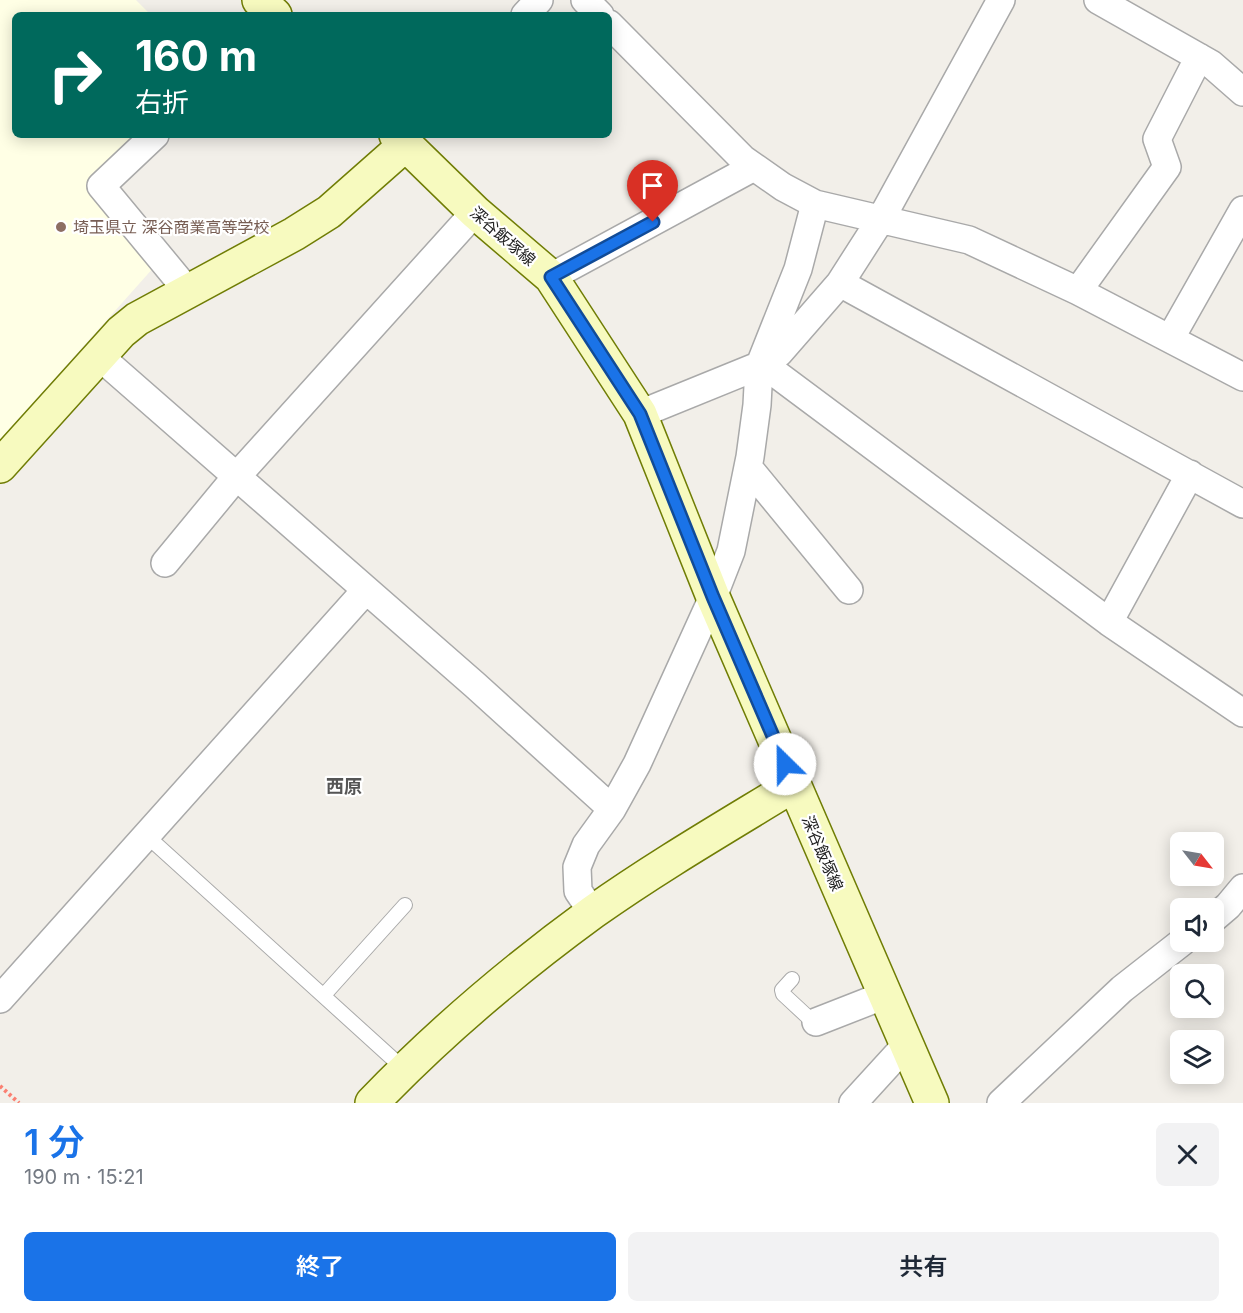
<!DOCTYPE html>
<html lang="ja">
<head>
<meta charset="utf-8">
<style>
	:root { --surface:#fff; --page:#f2f2f3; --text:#1f2937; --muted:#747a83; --accent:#1a73e8 }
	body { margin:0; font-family:Inter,"Noto Sans JP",sans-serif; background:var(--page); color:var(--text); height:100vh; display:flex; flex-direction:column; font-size:22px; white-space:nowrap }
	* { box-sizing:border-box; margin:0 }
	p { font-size:20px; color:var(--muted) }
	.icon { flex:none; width:33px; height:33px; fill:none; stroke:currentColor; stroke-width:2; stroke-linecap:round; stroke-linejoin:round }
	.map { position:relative; height:1103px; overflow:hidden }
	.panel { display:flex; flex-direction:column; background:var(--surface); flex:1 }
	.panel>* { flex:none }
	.banner { position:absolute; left:12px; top:12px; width:600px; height:126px; border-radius:9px; box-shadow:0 3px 15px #0003; background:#00695c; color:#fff; overflow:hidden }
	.needle { width:39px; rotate:121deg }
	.controls { position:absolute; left:1170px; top:832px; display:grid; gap:12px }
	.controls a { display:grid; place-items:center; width:54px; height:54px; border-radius:9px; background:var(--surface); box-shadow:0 3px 15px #0003; font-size:30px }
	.pin { position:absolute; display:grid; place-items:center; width:51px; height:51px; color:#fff; margin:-62px -26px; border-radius:50% 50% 50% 0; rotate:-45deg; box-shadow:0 0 6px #0007 }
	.pin .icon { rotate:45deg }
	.me { position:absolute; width:66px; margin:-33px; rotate:337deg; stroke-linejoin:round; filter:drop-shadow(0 0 4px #0008) }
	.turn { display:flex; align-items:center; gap:21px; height:126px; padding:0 24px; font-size:27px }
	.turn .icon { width:78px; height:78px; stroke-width:2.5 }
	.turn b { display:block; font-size:42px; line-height:51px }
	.round { display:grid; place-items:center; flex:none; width:63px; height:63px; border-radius:9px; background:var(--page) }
	.headline { display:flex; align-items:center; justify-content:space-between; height:102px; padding:0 24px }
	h1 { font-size:36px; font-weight:600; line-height:45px; color:var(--accent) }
	.button { display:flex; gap:12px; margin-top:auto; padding:12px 24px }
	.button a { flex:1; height:69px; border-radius:9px; background:var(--accent); color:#fff; font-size:24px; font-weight:600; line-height:69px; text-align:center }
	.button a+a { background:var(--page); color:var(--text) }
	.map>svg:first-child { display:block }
</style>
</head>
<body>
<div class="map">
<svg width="1243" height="1103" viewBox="0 0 1243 1103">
	<rect width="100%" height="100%" fill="#f2efe9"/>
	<path fill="#ffffe5" d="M0 0H136L151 15H15V135H145L88 187 155 266 0 440Z"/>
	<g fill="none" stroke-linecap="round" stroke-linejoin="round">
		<g stroke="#a9a9a9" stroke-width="16">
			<path id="lane" d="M147 836 404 1069
				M792 979 782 990 783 994 811 1020 816 1022
				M324 995 405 905"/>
		</g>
		<g stroke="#a9a9a9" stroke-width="30">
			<path id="street" d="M585 0 600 15
				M1098 0 1211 64 1243 92
				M525 15 539 0
				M609 24 743 159 783 187 815 204 969 240 1078 291 1243 377
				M155 135 101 186 187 290
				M551 277 754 167
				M840 283 1243 504
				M1078 291 1167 167 1157 139 1199 57
				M1170 339 1243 210
				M99 356 475 685 612 809
				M763 364 1109 622 1243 713
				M640 414 763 364 779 353 840 283 881 219 1001 0
				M748 467 849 590
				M165 563 236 477 475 212
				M1109 622 1190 474
				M593 913 578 891 577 867 586 845 612 809 637 764 713 597 731 551 750 457 757 405 759 367 798 269 815 204
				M1214 918 1228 906 1243 888
				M0 999 366 590
				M816 1022 885 995
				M853 1103 906 1045
				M1001 1103 1122 989 1182 942"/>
		</g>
		<g stroke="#707d05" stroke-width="36">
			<path id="secondary" d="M259 0 275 15
				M396 135 475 212 551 277 640 414 713 597 932 1103
				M0 466 121 332 137 319 294 234 329 212 406 144
				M372 1103C439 1033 515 969 593 912 658 866 727 826 794 785"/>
		</g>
		<path stroke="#fa8072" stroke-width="4" stroke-dasharray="3 3" stroke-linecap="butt" d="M0 1086 19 1103"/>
		<use href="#lane" stroke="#fff" stroke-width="14"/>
		<use href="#street" stroke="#fff" stroke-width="27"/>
		<use href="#secondary" stroke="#f7fabf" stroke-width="33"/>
	</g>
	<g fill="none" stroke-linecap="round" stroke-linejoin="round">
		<g stroke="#114b97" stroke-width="15">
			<path id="route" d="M653 222 551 277 640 414 713 597 785 764"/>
		</g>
		<use href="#route" stroke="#1a73e8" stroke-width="10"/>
	</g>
	<circle fill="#8d6e63" stroke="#fff" stroke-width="2" cx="61" cy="227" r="6"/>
	<g text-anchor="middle" stroke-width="4.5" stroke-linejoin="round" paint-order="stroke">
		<g font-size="16" fill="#785e54" stroke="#fff" text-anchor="start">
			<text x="73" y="233">埼玉県立 深谷商業高等学校</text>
		</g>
		<g font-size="16" fill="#222" stroke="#fff">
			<text transform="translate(503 236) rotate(41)" y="6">深谷飯塚線</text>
			<text transform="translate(823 853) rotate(67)" y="6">深谷飯塚線</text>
		</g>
		<g font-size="18" font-weight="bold" fill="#555" stroke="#fff">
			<text x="344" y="793">西原</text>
		</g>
	</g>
</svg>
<div class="controls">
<a><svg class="needle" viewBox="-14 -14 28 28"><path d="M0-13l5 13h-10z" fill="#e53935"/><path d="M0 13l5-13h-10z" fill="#747a83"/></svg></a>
<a><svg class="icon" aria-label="sound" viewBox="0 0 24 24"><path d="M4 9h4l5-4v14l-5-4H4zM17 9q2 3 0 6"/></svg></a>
<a><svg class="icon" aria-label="search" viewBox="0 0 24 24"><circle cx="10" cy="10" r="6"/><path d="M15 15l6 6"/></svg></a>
<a><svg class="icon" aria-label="layers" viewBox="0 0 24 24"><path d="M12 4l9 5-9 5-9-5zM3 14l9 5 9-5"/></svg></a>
</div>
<div class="pin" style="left:653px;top:222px;background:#d93025"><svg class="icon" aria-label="arrive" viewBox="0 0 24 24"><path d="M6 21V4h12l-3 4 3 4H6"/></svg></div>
<svg class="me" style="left:785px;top:764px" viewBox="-20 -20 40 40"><circle r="19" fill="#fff"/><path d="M0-13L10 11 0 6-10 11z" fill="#1a73e8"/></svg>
<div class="banner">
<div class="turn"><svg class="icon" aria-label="right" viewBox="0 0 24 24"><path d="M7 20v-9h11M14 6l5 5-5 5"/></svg><div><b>160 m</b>右折</div></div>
</div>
</div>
<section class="panel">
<div class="headline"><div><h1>1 分</h1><p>190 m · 15:21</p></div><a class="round"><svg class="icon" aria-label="close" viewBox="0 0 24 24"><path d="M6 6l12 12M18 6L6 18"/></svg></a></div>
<div class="button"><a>終了</a><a>共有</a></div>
</section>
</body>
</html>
